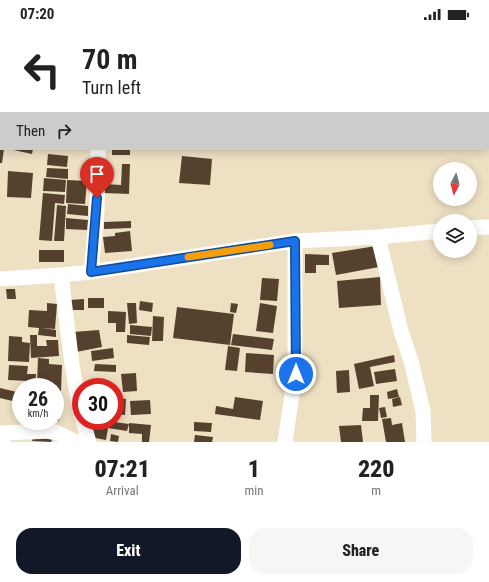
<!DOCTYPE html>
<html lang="en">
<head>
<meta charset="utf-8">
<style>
	:root { --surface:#fff; --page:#f6f6f6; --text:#222; --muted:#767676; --accent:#111827 }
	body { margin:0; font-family:"Roboto Condensed",sans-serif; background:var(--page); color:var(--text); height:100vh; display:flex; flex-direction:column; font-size:15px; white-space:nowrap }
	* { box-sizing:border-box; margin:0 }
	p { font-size:13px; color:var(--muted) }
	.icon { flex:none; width:22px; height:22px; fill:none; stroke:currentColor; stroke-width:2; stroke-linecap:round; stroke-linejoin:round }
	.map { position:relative; height:414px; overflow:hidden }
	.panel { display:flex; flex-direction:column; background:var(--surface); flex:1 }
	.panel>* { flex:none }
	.banner { position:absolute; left:0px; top:0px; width:489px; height:122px; box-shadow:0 2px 10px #0003; background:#fff; color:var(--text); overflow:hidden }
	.needle { width:26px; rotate:186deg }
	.fabs { position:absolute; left:433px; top:134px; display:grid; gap:8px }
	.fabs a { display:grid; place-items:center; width:44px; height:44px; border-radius:50%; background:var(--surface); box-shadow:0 2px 10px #0003; font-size:20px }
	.speed { position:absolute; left:12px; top:350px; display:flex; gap:8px; font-size:20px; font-weight:700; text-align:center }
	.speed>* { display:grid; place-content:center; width:52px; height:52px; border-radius:50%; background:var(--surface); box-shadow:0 2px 10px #0003; line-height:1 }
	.speed small { font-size:10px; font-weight:400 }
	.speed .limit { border:6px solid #d22; background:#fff; color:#111 }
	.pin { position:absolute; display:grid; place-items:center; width:34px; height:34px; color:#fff; margin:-41px -17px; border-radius:50% 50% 50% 0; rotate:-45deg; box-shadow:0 0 4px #0007 }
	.pin .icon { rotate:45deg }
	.me { position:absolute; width:44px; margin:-22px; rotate:0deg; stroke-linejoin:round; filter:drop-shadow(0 0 3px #0008) }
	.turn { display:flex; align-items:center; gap:14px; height:84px; padding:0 16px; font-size:18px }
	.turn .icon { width:52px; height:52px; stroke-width:2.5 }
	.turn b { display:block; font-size:28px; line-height:34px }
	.then { display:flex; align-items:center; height:38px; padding:0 16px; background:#0003; gap:8px; font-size:15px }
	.eta { display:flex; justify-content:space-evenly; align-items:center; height:68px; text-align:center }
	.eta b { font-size:24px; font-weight:800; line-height:28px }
	.button { display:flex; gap:8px; margin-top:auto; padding:8px 16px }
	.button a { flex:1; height:46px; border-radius:16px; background:var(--accent); color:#fff; font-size:16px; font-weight:800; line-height:46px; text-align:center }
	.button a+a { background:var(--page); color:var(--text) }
	.status { display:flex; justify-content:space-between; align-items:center; height:28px; padding:0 20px; background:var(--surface); direction:ltr }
	.status svg { height:11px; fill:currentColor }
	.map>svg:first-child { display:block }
</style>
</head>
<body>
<div class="status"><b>07:20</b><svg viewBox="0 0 49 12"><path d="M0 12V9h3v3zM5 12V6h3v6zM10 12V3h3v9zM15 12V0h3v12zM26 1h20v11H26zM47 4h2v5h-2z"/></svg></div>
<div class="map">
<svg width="489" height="414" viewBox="0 0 489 414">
	<rect width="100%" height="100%" fill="#eee0c3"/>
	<path fill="#56412e" d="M0 121H4L2 135H0Z
		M9 121H33L32 126Z
		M112 121H130V127H112Z
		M48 126 68 128 67 139 47 137Z
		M182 128 212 131 210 157 179 155Z
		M122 136H130L129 166 104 165V156L121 157Z
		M47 140 68 141V151L46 149Z
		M8 143 33 145 31 170 7 169Z
		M44 150 66 152 65 164 43 163Z
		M67 152 87 153 85 176 66 175Z
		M43 165 65 167 64 176 55 175 52 213 39 212Z
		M68 176 88 178V188L67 186Z
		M57 177 66 178 64 213H54Z
		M66 190 88 192 87 202 66 201Z
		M131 193V200L104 201V194Z
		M130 203 132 223 105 225 103 209 115 208V205Z
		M376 218 379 239 336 247 332 225Z
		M39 222H64V234H39Z
		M305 226 329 227V237H316V245H305Z
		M380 249 381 277 339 280 337 253Z
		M262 250 279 251 277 273 260 272Z
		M6 261H15L16 271H7Z
		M88 270H104V280H88Z
		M84 271V282H69V272Z
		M140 273 153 275 152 284 139 282Z
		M47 275 57 276 55 301 42 300 56 302V309L38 307 39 300 28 299 29 282 47 283Z
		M127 275H136L137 295 129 296Z
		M231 275 238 276 236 285 230 284Z
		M260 275 277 278 273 305 256 303Z
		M177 279 234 286 230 317 173 310Z
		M108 283 126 284 125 304H116V295H108Z
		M153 288 164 289 163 313H152Z
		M130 297 152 299 151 308 130 306Z
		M99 302 102 319 76 324 73 304Z
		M233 306 274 311 272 322 231 317Z
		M30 307H37V318H47L46 312H58L59 328 31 330Z
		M127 307 150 309 149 317 127 315Z
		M9 308 22 309V314L30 315 29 334 8 333Z
		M228 318 240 320 237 343 225 342Z
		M113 320 114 330 92 333 91 323Z
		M246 325 274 327 273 346 245 344Z
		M394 327 395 334 370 339 374 358 359 361 354 336Z
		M38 330 49 331V336L62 337 61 363H55V359H53V356L37 355Z
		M95 336 116 337V344L94 343Z
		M9 337 28 338 27 346H36L35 359H26L27 353 8 352Z
		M395 341 397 353 376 356 374 344Z
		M349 342 350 364 337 365 336 343Z
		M136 345 137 363 123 364 121 346Z
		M0 360 21 365V375L0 370Z
		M397 361 399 369 388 371 387 364Z
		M370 367H379L378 393H362L363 380H370Z
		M235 369 263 373 260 392 215 386 216 378 233 381Z
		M400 369 402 377 393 379 392 371Z
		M115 370 126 371 125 387 115 386Z
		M150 372 151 386 131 387 130 373Z
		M385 379 387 389 381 390 379 380Z
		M55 380H60L59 393H55Z
		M391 390 392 397 402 395 405 414H386L382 391Z
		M33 393H47V397L33 396Z
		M93 393H107L129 396 127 403 108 400 106 412 90 409Z
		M194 394 212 395 211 404 194 403Z
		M129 395 151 397 149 414H142V406L129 405Z
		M361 397 363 414H341L339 398Z
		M111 406 119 408 118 414 110 413Z
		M34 407 52 412 51 414 32 413Z
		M195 407 213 409 212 414H194Z"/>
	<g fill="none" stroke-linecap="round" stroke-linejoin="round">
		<path stroke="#fff" stroke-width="15" d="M0 45 1 46
			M470 200 489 199
			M378 209 401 303 411 333 423 383 424 414
			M91 244 97 183 98 121
			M61 247 72 337 81 388
			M0 251 61 247 91 244 295 213 378 209 440 203
			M83 393 89 414
			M3 414 2 405 53 403 76 414
			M285 414 295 346V213"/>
	</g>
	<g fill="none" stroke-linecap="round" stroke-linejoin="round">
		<g stroke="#114b97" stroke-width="10">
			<path id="route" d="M97 170 91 244 295 213 296 346"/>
		</g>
		<use href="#route" stroke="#1a73e8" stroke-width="7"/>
		<path stroke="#f59e0b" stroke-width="7" d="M188 229 270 217"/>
	</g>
</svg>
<div class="fabs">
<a><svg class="needle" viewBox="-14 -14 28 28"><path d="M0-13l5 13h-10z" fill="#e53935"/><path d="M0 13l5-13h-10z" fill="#767676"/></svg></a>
<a><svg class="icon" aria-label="layers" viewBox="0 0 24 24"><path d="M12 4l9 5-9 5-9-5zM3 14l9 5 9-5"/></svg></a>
</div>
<div class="speed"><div>26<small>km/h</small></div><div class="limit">30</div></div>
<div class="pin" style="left:97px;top:170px;background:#d93025"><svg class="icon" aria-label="arrive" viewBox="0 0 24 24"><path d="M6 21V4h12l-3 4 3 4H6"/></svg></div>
<svg class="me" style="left:296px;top:346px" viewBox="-20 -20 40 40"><circle r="17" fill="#1a73e8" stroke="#fff" stroke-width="3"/><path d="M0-11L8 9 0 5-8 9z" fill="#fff"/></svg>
<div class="banner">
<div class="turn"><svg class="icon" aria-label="left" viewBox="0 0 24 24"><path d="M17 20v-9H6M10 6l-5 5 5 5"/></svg><div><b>70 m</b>Turn left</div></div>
<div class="then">Then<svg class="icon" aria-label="right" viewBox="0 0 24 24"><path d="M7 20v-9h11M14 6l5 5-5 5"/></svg></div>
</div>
</div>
<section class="panel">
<div class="eta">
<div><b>07:21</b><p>Arrival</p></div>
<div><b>1</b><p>min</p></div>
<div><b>220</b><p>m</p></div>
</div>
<div class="button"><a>Exit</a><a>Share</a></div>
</section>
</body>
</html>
